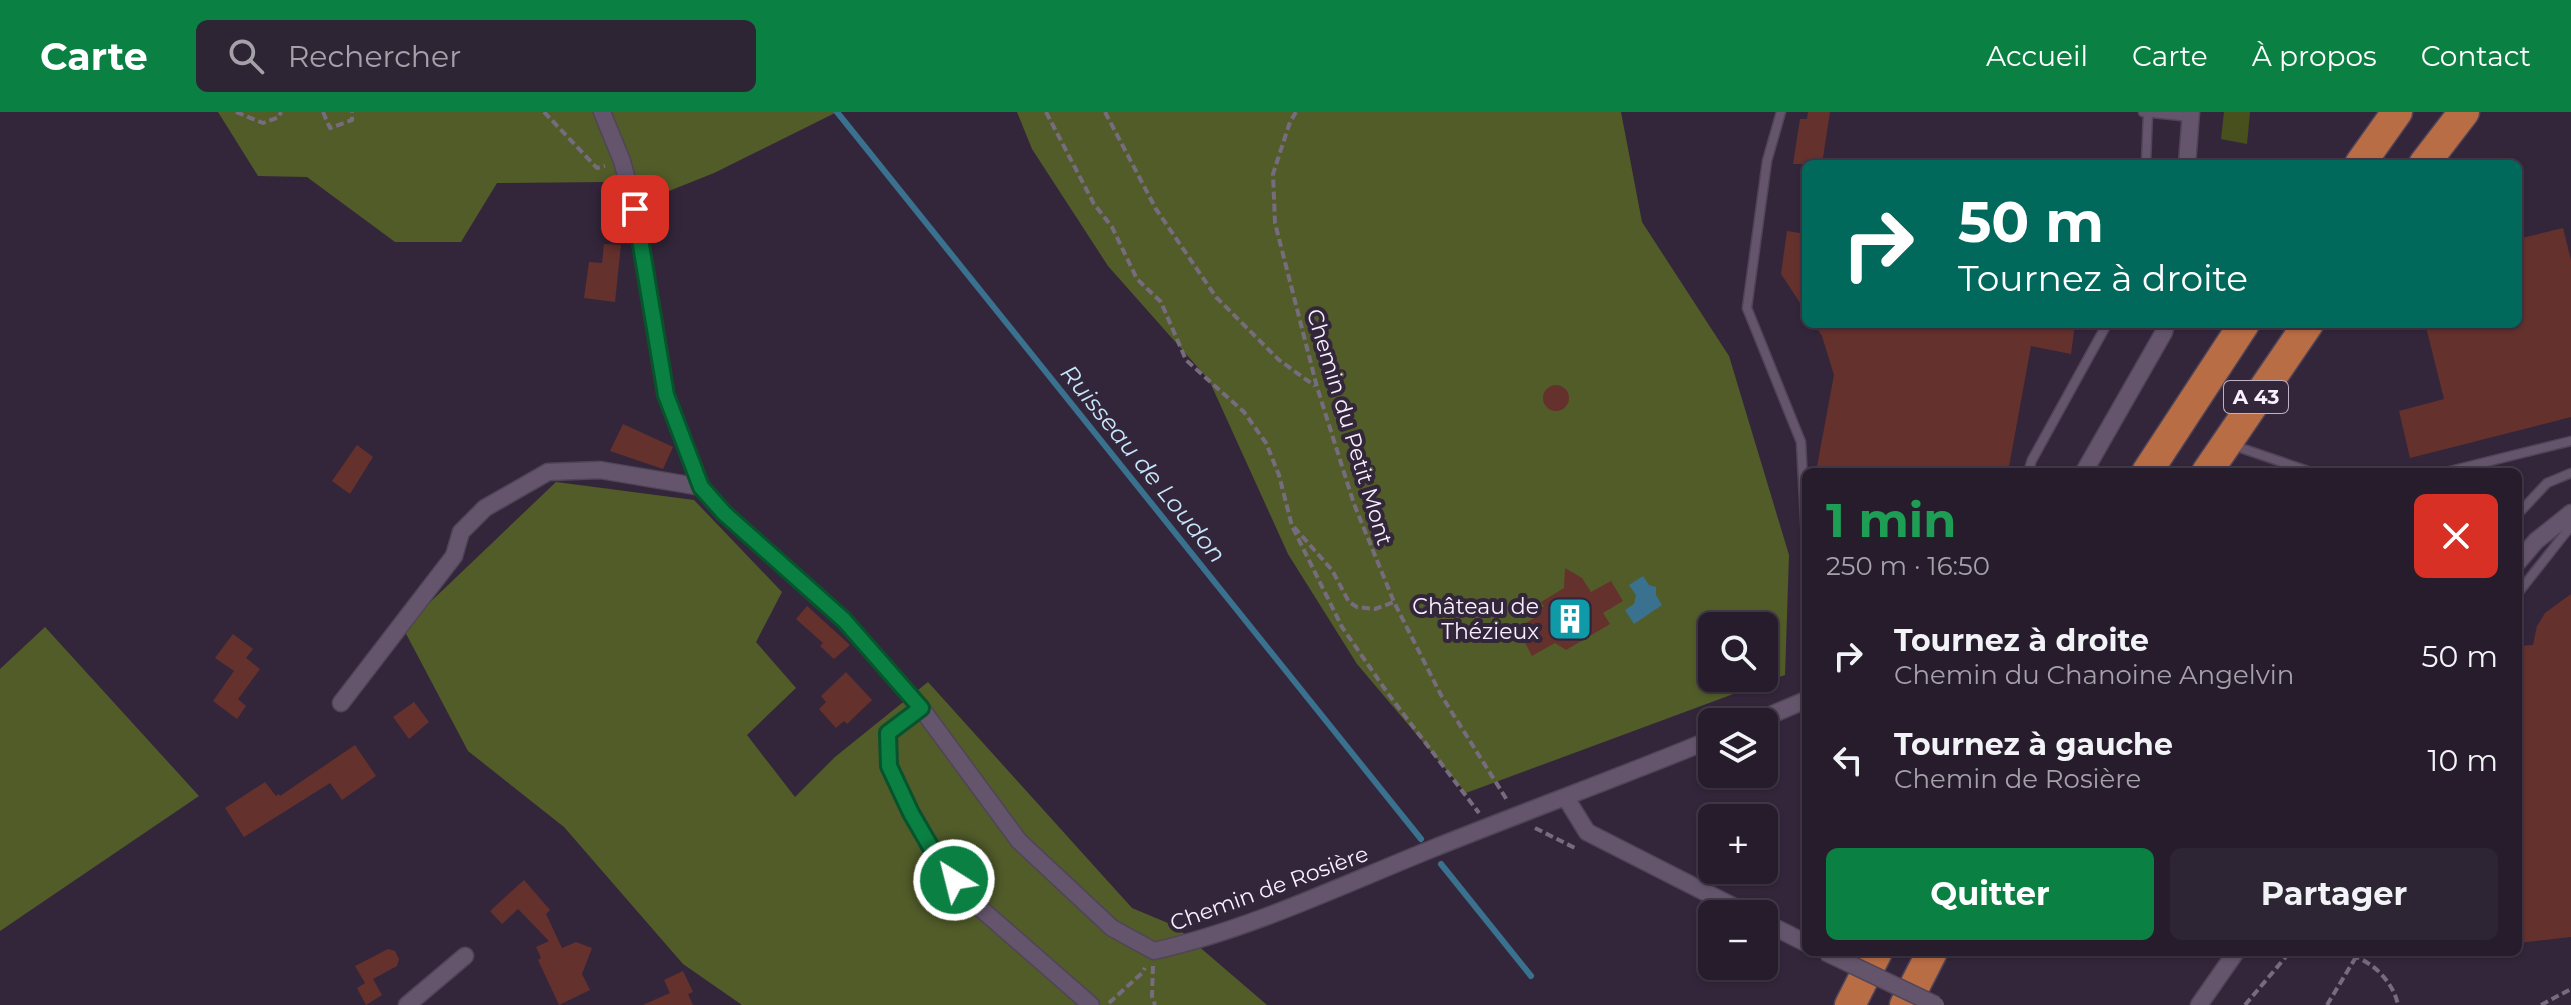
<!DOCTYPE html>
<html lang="fr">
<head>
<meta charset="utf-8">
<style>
	:root { --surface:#261c2c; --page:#2e2534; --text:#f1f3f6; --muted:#a4a1a9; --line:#423a48; --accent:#0b8043 }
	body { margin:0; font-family:Montserrat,sans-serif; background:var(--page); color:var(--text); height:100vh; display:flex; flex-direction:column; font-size:30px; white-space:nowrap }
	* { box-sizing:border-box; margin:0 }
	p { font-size:26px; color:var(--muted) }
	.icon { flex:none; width:44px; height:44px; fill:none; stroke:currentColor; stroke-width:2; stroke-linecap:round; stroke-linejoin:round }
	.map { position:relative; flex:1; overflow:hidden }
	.drawer { position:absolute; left:1802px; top:356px; width:720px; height:488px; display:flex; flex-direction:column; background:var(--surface); border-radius:12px; box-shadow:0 2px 6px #0004,0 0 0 2px var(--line) }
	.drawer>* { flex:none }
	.hud { position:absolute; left:1802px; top:48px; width:720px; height:168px; border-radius:12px; box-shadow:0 2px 6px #0004,0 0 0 2px var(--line); background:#00695c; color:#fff; overflow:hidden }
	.controls { position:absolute; left:1698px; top:500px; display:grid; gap:16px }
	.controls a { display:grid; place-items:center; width:80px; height:80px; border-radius:12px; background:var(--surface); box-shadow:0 2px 6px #0004,0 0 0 2px var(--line); font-size:40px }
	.pin { position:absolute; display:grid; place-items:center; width:68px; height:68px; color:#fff; margin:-34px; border-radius:16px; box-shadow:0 4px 12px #0006 }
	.me { position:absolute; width:88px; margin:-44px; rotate:324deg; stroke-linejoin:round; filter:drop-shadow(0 0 6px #0008) }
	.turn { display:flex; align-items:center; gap:28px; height:168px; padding:0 24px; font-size:36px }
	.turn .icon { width:104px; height:104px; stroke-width:2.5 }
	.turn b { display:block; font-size:56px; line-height:68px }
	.round { display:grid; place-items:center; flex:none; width:84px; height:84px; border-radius:12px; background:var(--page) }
	.summary { display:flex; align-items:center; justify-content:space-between; height:136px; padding:0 24px }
	h1 { font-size:48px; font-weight:700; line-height:60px; color:#1e9e55 }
	.cta { display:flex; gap:16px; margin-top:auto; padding:16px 24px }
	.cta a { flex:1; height:92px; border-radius:12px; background:var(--accent); color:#fff; font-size:32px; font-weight:700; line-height:92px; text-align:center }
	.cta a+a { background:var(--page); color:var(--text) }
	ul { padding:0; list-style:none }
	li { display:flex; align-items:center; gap:24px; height:104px; padding:0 24px }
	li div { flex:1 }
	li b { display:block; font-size:30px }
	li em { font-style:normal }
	header { display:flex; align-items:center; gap:48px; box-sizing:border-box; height:112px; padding:0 40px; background:var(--accent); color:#fff }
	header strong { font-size:38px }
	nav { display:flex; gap:44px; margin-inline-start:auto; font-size:28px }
	.search { width:560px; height:72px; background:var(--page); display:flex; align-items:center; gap:20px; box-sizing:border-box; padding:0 28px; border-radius:12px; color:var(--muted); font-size:30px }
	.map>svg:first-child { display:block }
</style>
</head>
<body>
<header>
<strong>Carte</strong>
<div class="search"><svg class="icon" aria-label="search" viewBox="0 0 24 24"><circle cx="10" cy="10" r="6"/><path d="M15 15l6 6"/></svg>Rechercher</div>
<nav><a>Accueil</a><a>Carte</a><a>À propos</a><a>Contact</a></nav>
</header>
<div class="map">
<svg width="2571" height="893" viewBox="0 0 2571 893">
	<rect width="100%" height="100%" fill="#33263b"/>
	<path fill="#48511d" d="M2224 0H2250L2247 32 2221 27Z"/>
	<path fill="#525c29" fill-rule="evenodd" d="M218 0H837L714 61 659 83 604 70 497 71 461 130H395L307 65 258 64Z
		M1017 0H1621L1642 110 1729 244 1789 443 1785 563 1466 681 1357 552 1288 442 1209 268 1108 154 1032 37ZM1712 514H1764V566H1712Z
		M556 370 694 388 782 480 756 530 796 576 747 623 795 685 835 645 928 570 1132 796 1175 814 1267 893H742L683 852 564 715 468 639 403 516Z
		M45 515 199 684 0 819V557Z"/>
	<path fill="#39718f" d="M1643 464 1649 473 1656 475V483L1662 493 1634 512 1625 498 1634 492 1636 483 1629 473Z"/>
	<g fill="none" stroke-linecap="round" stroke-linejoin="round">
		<path stroke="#39718f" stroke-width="6" d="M837 0 1421 727
			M1441 752 1531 864"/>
	</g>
	<path fill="#65312d" d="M1808 0H1830L1822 52H1793L1800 7H1807Z
		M2563 116 2571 148V305L2410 346 2399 299 2444 287 2426 215 2437 212H2518V127Z
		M1787 119 1806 122V200L1781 162Z
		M604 132 621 133 615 190 584 186 589 150 602 151Z
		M1814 212H2075L2071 242 2031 234 2008 360H1816L1834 263 1822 224Z
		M1543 286a13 13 0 1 1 26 0a13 13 0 1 1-26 0Z
		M623 312 673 335 663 357 610 339Z
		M357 333 373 345 350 382 332 369Z
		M1565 456 1582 466 1591 480 1611 469 1623 489 1603 501 1610 512 1566 538 1555 531 1532 544 1517 516 1541 502 1538 498 1544 494 1541 490 1564 476Z
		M2571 482V825L2518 831V534L2533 533 2537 514 2545 501Z
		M807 494 850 533 834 547 820 534 823 531 796 507Z
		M233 522 253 537 246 546 260 557 238 587 246 594 237 607 213 589 234 559 215 546Z
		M846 560 872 588 847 612 844 609 836 616 819 597 826 590 821 584Z
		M414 590 429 610 409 627 393 605Z
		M355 633 376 664 342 688 330 671 244 725 225 696 265 670 276 684 279 682 280 684Z
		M524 768 550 798 546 802 562 836 576 830 592 836 582 862 590 878 559 893 538 848 541 846 536 835 549 829 518 797 502 812 490 799Z
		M388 837 395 839 399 847 397 854 373 867 382 883 366 893 357 876 365 871 355 854Z
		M683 859 693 880 688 882 693 893H643L670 881 664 868Z"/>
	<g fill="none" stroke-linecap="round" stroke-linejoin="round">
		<g stroke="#504457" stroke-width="11">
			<path id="lane" d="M1781 0 1767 49 1747 196 1801 330 1806 427
				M2143 0 2190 5
				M2146 52 2148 1
				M2235 334 2311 360
				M2028 360 2032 348 2107 212
				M2446 360 2571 329
				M2518 402 2547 371 2571 361
				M2518 481 2571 414"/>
		</g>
		<g stroke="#504457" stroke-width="19">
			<path id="street" d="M602 0 622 49 635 97 666 283 701 375 724 401 844 508 921 596 1019 729 1112 816 1154 839C1251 817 1342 773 1434 736 1526 699 1620 665 1712 627
				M2187 52 2191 0
				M2084 360 2164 220 2166 212
				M2518 450 2536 429 2571 401
				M341 591 454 444 461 420 485 396 548 360 600 358 701 375
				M921 596 888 621 889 654 911 701 937 746 972 789 1091 893
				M1754 610 1806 588
				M1566 686 1587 720 1748 802
				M1764 810 1806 831
				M407 893 465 844
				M2199 893 2236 840"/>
		</g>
		<g stroke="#504457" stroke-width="33">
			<path id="highway" d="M2360 52 2397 0
				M2424 52 2464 0
				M2147 360 2244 212
				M2207 360 2308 212
				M1850 893 1877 840
				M1905 893 1932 840"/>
		</g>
		<path stroke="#776c7e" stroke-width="4" stroke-dasharray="8 4" stroke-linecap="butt" d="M236 0 263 11 279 5 281 0
			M323 0 330 16 352 8V0
			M544 0 597 56 605 54
			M1046 0 1094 92 1112 115 1137 167 1161 190 1186 248 1244 300 1266 331 1279 363 1292 414 1342 515 1389 583 1479 701
			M1105 0 1156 97 1216 185 1279 248 1315 274
			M1296 0 1290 10 1273 62 1275 111 1317 275 1354 392 1394 490 1441 583 1507 688
			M1294 415 1332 458 1349 490 1357 495 1375 497 1394 490
			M1535 716 1577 737
			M2304 840C2318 841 2343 840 2356 845 2377 853 2394 873 2398 893
			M1153 854 1152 884 1155 893
			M1109 891 1142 861 1145 856
			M2245 893 2290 840
			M2327 893 2356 845 2357 840
			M2541 893 2571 877"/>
		<use href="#lane" stroke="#64556d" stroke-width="8"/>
		<use href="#street" stroke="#64556d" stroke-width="16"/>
		<use href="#highway" stroke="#b96d45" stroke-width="30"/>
		<g stroke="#504457" stroke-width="19" stroke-linecap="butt">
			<path id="street-bridge" d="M1825 840 1936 893"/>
		</g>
		<use href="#street-bridge" stroke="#64556d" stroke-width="16"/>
	</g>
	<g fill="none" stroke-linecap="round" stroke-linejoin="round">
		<g stroke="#07532c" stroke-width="20">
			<path id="route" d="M635 97 666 283 701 375 724 401 844 508 921 596 888 621 889 654 911 701 937 746 954 768"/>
		</g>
		<use href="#route" stroke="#0b8043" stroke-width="14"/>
	</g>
	<defs>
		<g id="building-square" transform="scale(2.3)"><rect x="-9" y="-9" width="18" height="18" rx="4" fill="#0f9aa8" stroke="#33263b"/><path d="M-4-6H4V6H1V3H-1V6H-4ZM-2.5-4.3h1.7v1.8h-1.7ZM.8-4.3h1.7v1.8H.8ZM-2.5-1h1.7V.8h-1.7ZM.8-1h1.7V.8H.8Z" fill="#fff"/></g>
	</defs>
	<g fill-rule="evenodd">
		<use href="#building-square" x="1570" y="507"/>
	</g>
	<g text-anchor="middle" stroke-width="8" stroke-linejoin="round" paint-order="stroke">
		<rect fill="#33263b" stroke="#bdb3c4" stroke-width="2" x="2224" y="269" width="64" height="32" rx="6"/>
		<g font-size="20" font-weight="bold" fill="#f8f0fe">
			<text x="2256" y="292">A 43</text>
		</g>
		<g font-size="22" fill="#f8f0fe" stroke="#33263b">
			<text transform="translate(1350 315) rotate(73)" y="8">Chemin du Petit Mont</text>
			<text transform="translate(1269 776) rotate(-20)" y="8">Chemin de Rosière</text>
		</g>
		<g font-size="22" fill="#f8f0fe" stroke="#33263b" text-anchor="end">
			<text x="1539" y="502">Château de<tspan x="1539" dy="25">Thézieux</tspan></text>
		</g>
		<g font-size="24" font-style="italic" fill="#c6e6f9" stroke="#33263b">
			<text transform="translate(1143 352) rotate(51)" y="8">Ruisseau de Loudon</text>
		</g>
	</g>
</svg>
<div class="controls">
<a><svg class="icon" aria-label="search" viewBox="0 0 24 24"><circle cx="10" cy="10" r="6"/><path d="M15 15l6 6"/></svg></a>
<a><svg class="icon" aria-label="layers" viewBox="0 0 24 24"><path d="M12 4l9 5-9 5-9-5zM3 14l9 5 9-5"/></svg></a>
<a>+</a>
<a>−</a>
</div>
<div class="pin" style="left:635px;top:97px;background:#d93025"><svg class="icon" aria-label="arrive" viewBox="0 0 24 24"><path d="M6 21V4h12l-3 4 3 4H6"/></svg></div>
<svg class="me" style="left:954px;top:768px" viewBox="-20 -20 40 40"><circle r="17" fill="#0b8043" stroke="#fff" stroke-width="3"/><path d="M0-11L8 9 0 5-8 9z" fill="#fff"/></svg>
<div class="hud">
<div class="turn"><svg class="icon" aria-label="right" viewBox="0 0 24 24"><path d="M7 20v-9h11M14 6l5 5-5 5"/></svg><div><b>50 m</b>Tournez à droite</div></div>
</div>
<section class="drawer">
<div class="summary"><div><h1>1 min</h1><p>250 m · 16:50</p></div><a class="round" style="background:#d93025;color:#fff"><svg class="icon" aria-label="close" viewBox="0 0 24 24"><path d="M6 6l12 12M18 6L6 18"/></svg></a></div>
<ul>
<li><svg class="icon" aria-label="right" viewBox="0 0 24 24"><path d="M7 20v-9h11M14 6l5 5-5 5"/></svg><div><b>Tournez à droite</b><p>Chemin du Chanoine Angelvin</p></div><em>50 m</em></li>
<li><svg class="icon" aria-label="left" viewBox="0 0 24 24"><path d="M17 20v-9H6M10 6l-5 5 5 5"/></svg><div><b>Tournez à gauche</b><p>Chemin de Rosière</p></div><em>10 m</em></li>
</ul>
<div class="cta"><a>Quitter</a><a>Partager</a></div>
</section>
</div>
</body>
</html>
